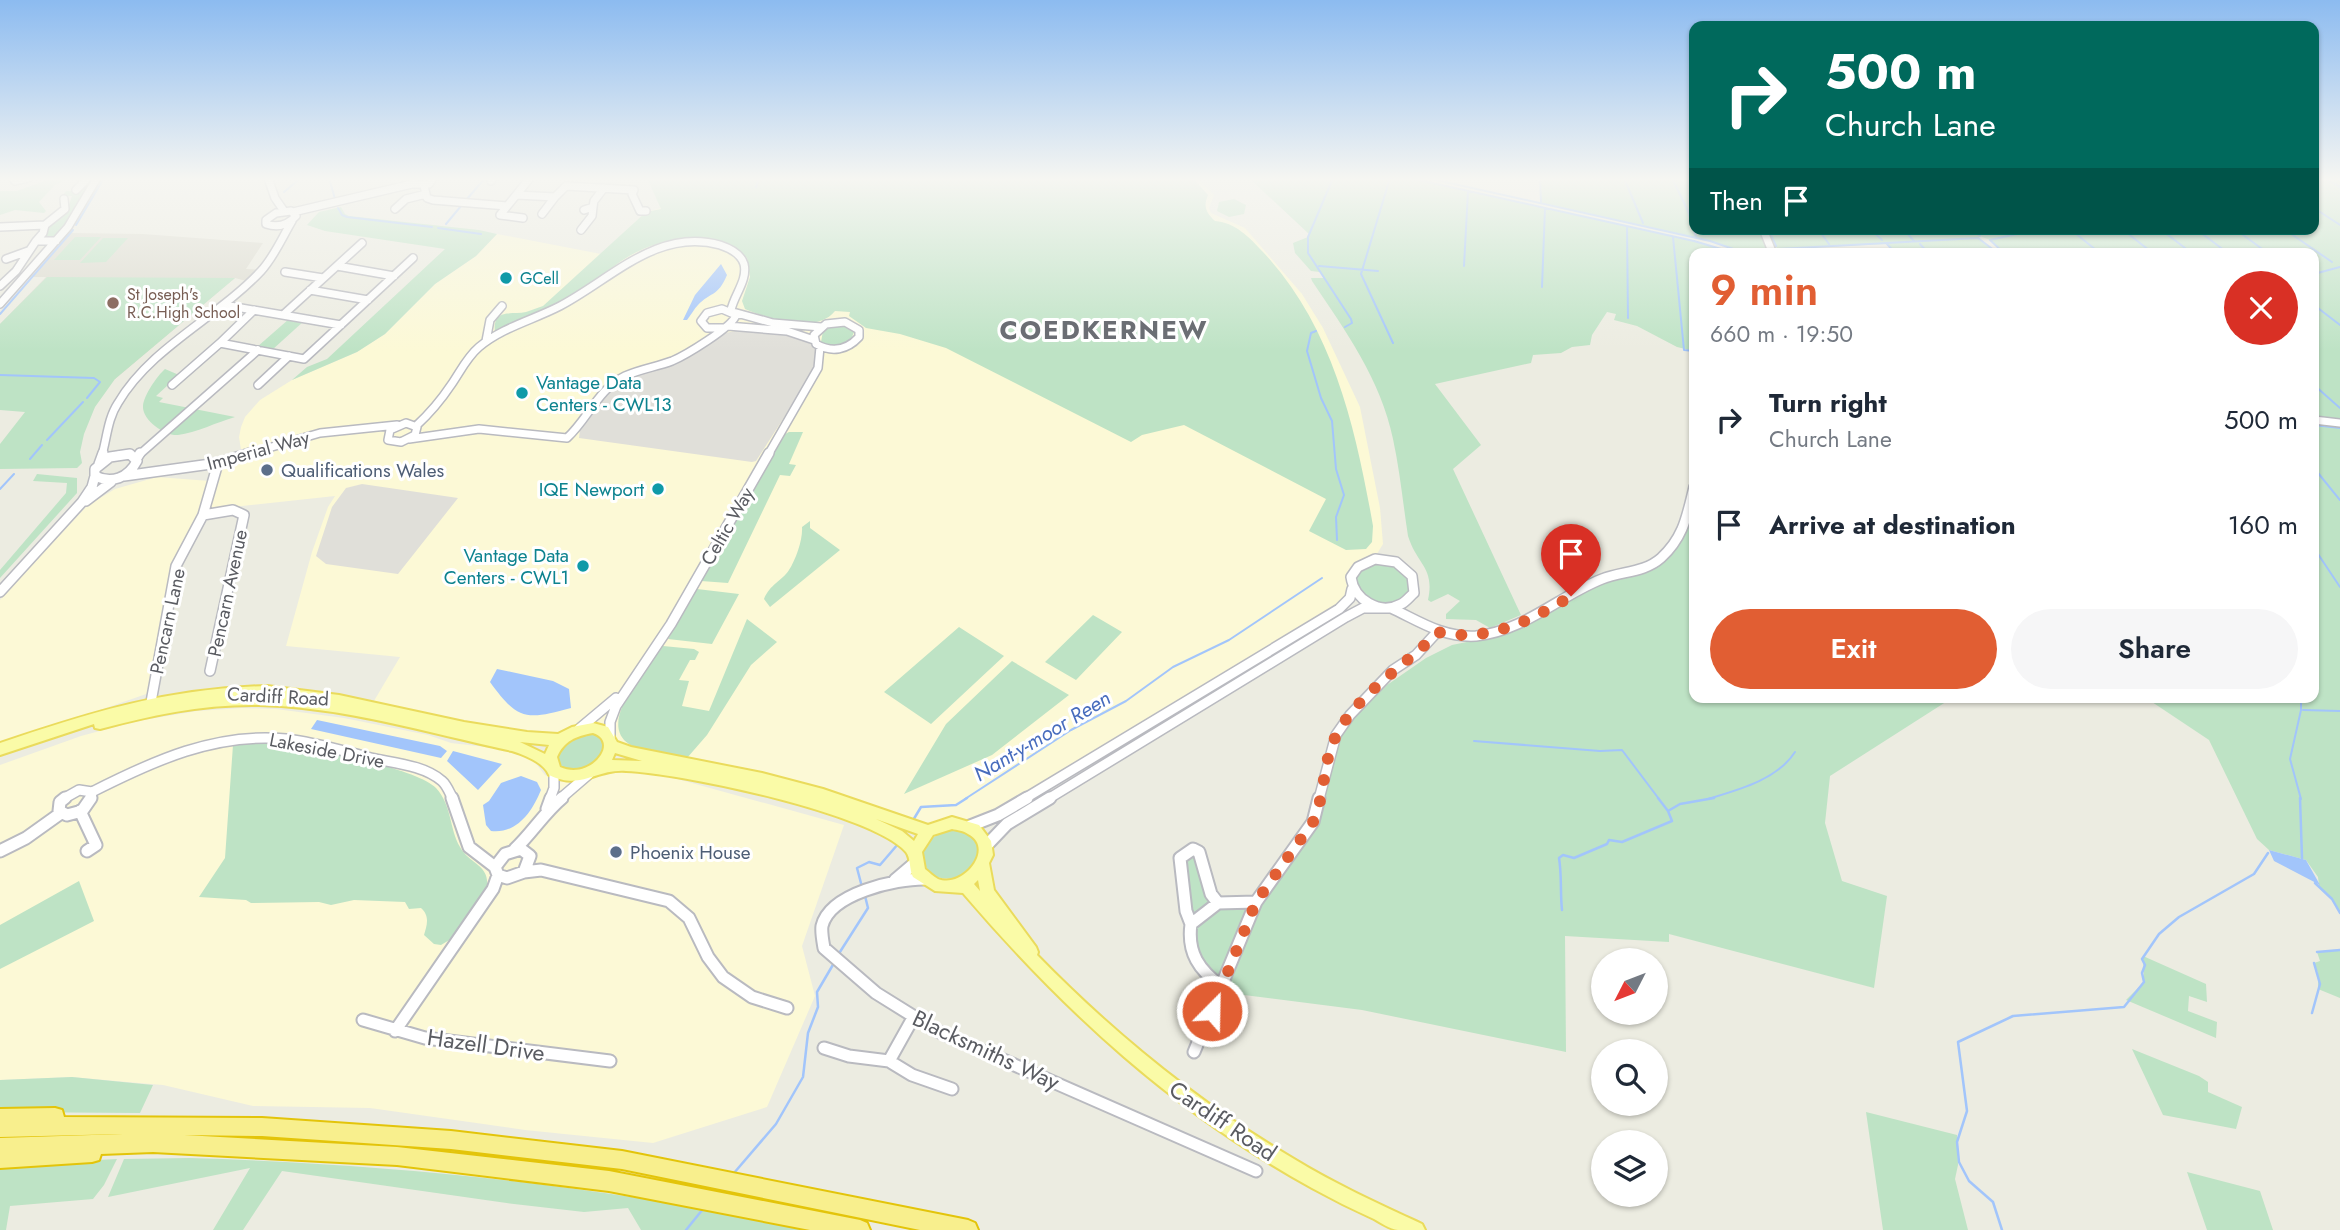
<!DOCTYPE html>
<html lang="en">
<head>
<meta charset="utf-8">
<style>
	:root { --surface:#fff; --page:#f6f6f7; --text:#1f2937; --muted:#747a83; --accent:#e15e33 }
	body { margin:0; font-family:Jost,sans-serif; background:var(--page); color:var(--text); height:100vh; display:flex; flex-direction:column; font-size:26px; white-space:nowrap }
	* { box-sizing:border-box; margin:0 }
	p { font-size:23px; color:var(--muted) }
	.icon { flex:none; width:38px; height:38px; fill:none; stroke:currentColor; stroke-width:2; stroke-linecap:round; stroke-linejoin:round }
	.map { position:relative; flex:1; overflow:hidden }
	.panel { position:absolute; left:1689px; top:248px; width:630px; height:455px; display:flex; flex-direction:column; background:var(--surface); border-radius:14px; box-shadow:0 2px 5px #0004 }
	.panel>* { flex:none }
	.guide { position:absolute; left:1689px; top:21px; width:630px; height:214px; border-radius:14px; box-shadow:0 2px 5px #0004; background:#00695c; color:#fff; overflow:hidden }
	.needle { width:46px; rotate:228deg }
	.fabs { position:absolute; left:1591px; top:948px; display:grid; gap:14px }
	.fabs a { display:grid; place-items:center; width:77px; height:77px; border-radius:50%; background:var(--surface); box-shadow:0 2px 5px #0004; font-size:35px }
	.pin { position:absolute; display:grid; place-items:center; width:60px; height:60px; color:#fff; margin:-72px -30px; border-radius:50% 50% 50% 0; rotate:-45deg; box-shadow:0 0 7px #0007 }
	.pin .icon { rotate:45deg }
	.me { position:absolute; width:77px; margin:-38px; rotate:23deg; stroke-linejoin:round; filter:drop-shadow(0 0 5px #0008) }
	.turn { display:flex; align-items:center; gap:24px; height:147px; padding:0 21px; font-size:32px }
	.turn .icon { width:91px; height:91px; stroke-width:2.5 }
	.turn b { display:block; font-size:49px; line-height:60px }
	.then { display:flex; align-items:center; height:66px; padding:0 21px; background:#0003; gap:14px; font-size:26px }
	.round { display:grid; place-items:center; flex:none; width:74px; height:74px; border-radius:37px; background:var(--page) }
	.headline { display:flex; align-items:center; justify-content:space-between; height:119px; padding:0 21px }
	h1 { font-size:42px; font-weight:600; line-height:52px; color:var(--accent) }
	.button { display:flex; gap:14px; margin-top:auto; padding:14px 21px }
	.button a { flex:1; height:80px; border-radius:42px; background:var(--accent); color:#fff; font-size:28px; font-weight:600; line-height:80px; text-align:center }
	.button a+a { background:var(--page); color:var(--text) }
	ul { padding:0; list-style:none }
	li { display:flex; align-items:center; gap:21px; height:105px; padding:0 21px }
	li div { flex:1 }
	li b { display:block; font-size:26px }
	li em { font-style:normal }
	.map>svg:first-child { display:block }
</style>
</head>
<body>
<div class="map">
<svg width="2340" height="1230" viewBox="0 0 2340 1230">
	<rect width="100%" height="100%" fill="#ecece1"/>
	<path fill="#fcf9d6" d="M647 178H1197L1214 195 1209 208 1211 213 1245 228 1302 294 1323 328 1360 407 1380 508 1383 544 1350 598 998 815 928 831 823 795 559 740 371 706 400 657 286 646 312 552 328 507 335 496 204 510 218 463 242 456 239 437 241 427 245 417 260 400 292 380 357 352 385 334 435 284 476 256 497 234 601 254 646 212 661 208Z
		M157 477 210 481 187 540 173 566 149 693 0 745V600L87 506 115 489Z
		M242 708 276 709 344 718 428 735 451 743 512 750 533 760 545 775 558 781 583 783 615 769 645 770 844 825 802 946 815 996 767 1107 653 1143 525 1130 370 1108 253 1106 163 1085 127 1082 72 1077 0 1080V765L81 736 137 721 197 711Z"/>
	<path fill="#e0dfd9" d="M746 329 789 334 813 345 817 351 818 358 804 386 756 461 752 462 579 438 580 430 589 416 615 385 643 371 685 359 725 333Z
		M362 484 458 498 398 574 326 564 316 556 332 507 346 488Z"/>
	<path fill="#dcdbcf" d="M71 233 143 234 263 243 246 269 263 270 250 282 235 278 115 379 0 324 46 277H33Z"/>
	<path fill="#bee3c5" d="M52 178H70L55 185 39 202 46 211 44 213 15 210 0 215V191H17Z
		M89 178H94L58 235 44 238 48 226 68 208 72 196H62L66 191H77Z
		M647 178H1193L1208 195C1203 207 1206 212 1215 221 1236 223 1249 237 1263 252 1333 326 1356 429 1373 526L1372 542 1366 549 1346 550 1309 531 1326 499 1184 425 1142 435 1131 442 946 348 900 334 866 328 849 316 850 312 835 311C817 334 769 319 745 309L742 301 750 277 747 258C714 229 662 235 626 258 611 267 598 280 582 289 554 306 524 319 495 333 492 308 511 315 526 312 532 310 537 308 543 306L646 212 661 209Z
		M1249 178H1410L1694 241 1738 254H1694V351L1677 347 1637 326 1614 320 1616 314 1607 312 1592 335 1590 345 1572 347 1561 353 1533 355 1531 363 1435 384 1481 445 1453 469 1521 615 1490 628 1476 620 1446 619V614L1460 601 1448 594 1431 602 1428 600C1435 567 1417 565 1408 536 1403 504 1400 471 1393 439 1381 380 1345 330 1312 281L1311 278H1324L1320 272 1311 271 1295 253 1293 243 1308 237 1309 234Z
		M1540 178H1694V229H1759L1769 254H1748L1710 241 1541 203Z
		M2314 178H2340V420L2314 418V254H2005L1990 240 1980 236 1979 238 1999 254H1896L1887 244 1777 249 1768 229H2314Z
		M1234 199 1246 205 1244 214 1229 217 1217 211 1219 202Z
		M341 207 345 214 349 216 479 230 497 234 476 256 435 284 385 334 357 352 292 380 307 367 327 359 445 249 325 231 307 225 319 212Z
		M75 237H101L80 260H54Z
		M103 238H128L106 262 80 263Z
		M47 277 235 278 115 379 95 407 84 434 80 452 82 463 77 468 0 469V444L25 412 0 410V324Z
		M289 319 304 321 272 350 257 347Z
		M844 325 854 332 850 342 834 347 821 342 823 331 833 326Z
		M165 369 179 375 156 396 163 398 159 402 235 417C217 422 196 433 178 435 165 436 142 420 143 406 144 395 157 376 165 369Z
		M2314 425 2340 428V913L2332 899 2315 883 2319 885 2318 877 2306 860 2269 850 2257 839 2209 740 2146 698H2314Z
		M789 432H803L789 464 796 465 790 476 780 475 728 583 701 581 783 435Z
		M37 474 77 478V493L0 578V570L66 493 67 483 33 481Z
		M1694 487V698H1952L1830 776 1825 823 1842 881 1887 896 1874 988 1669 934V942L1565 936 1566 1052 1362 1010 1236 994 1229 985 1237 962 1265 896 1318 823 1337 739 1350 722 1387 685 1426 658 1452 645 1486 638 1603 578 1649 567 1684 530Z
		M810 521V528L840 550 770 607 764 599C770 584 782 581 789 570 796 559 803 539 802 527Z
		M1378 562C1394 566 1410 570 1410 590L1398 601 1378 603 1364 597 1355 579 1358 572Z
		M697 589 739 594 712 644 668 639Z
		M1093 615 1122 632 1076 680 1045 662Z
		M747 619 777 642 751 665 707 735 687 758C670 755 644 754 629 744 596 722 648 668 663 646L694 649 699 652 695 660H690L679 680 689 681 682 706 709 711Z
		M959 627 1004 656 931 724 884 692Z
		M1012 661 1069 695 992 755 904 794 946 724Z
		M593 733 600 736 606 745C598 764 583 777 562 767 546 745 577 737 593 733Z
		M252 743C284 742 415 766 436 788 452 805 449 828 460 847 470 865 490 864 487 888L451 939 441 945 434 944 424 935C427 925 430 916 421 908L409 909 405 902 354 900 331 905 319 902 251 903 246 900 199 897 225 858 233 745Z
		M951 830H960L975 839C990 868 953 889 929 873L922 858C925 841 935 834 951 830Z
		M1189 853 1198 857 1202 885 1210 898 1208 903 1193 914 1190 913 1183 857Z
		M79 881 94 921 0 969V925Z
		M1221 904 1251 905 1218 980 1191 948 1198 919Z
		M2340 950V998L2318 989V973L2314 963 2320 961 2317 952Z
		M2143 956 2206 984 2207 1002 2189 996 2188 1011 2217 1022 2216 1038 2126 1000 2144 982Z
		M2132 1049 2199 1076 2208 1082V1092L2242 1107 2236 1129 2163 1115Z
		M72 1077 153 1085 140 1113 0 1112V1080Z
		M1866 1112 1957 1135 1958 1165 1955 1179 1968 1230H1883Z
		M189 1158C397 1164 606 1186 810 1230H641L628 1208 584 1212 514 1204 282 1171 243 1230H213L250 1168 108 1197 124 1159Z
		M117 1159 104 1185 93 1199 10 1206 6 1230H0V1165Z
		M2187 1172 2260 1191 2273 1230H2207Z"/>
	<path fill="#a2c5fb" d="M721 264 727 275C718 297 710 292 698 305 694 309 691 315 687 320H683L695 295Z
		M497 669 553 681 569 689 571 708C527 720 518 721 490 682Z
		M317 720 440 746 447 751 441 758 311 729Z
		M453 751 502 764 478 790 447 761Z
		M521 776 537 782 541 790C532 812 517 834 491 831L486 825 483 805 489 801 501 783Z
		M2269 850 2306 860 2320 885 2274 861Z"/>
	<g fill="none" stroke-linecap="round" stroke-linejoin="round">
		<path stroke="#a2c5fb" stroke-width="2" d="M329 178 335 199
			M1333 178 1308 237V253L1351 319 1352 323 1345 327
			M1390 178 1361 274 1393 343
			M1410 178 1694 241 1738 254
			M1427 178 1710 241 1748 254
			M1540 178 1541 202
			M1624 178 1643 223
			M1672 178 1688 211 1696 237
			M2325 178 2340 187
			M756 187 759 178
			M284 192 297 181 291 178
			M467 199 485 178
			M338 208 342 215 347 217 432 227
			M2314 208 2340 225
			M446 224 461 206
			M76 225 104 178
			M438 228 481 234
			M1627 228 1628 318
			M1768 229 1776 246
			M1818 229 1829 244
			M1870 229 1882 240
			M1903 229 1914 241
			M1971 229 1980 236
			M2070 229 2101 254
			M2122 229 2154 254
			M2160 229 2193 254
			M2196 229 2229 254
			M2235 229 2269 254
			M2284 229 2332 262
			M1673 237 1684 350 1694 351
			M1887 244 1896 254
			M1920 244 1929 254
			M1778 254 1777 249 1978 238 1999 254
			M2005 254 1990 240 2039 229
			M1319 266 1378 271
			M1464 266 1468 191
			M2314 274 2340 267
			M1542 287 1545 208
			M2314 305 2340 325
			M0 314 73 230
			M1316 331 1311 333 1307 351 1321 398 1332 421 1336 469 1344 495 1336 517 1337 540
			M0 375 94 378 100 382 87 398
			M2314 385 2340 408
			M2314 425 2340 428
			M47 440 83 402
			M30 459 42 445
			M2314 468 2340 500
			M0 489 14 474
			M2314 548 2340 587
			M2303 710 2340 711
			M1474 741 1600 751 1622 750 1659 799
			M965 799 1071 730 1126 701 1173 667 1229 640 1322 578
			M1708 799C1738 790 1777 780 1795 752
			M2301 799 2290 759 2301 710V698"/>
		<path stroke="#a2c5fb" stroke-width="2.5" d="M1658 798 1668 811
			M2300 798 2302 858
			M912 822 921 807 956 805 967 798
			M2315 883 2332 899 2340 913
			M862 887 857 868 869 862 880 865 898 844
			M1562 910C1560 892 1562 876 1559 858L1563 855 1574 858 1607 844 1609 840 1622 842 1672 821 1668 811 1680 804 1714 798
			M2317 952 2340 950
			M838 955 868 908 865 896
			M2312 1013 2320 984 2314 963
			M734 1173 776 1124 803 1077 808 1033 818 1007 817 992 834 963
			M686 1230 703 1209
			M2002 1230 1993 1202 1969 1181 1959 1162 1957 1142 1967 1111 1958 1042 2013 1016 2124 1007 2144 982 2142 973 2145 965 2142 959 2159 934 2179 917 2254 874 2268 853"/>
		<g stroke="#b9bac0" stroke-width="10">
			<path id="minor-far2" d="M13 178 15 181 28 178
				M268 178 275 198 284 211
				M415 178 412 184H429L433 178
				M491 181 492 178
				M424 186 427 198 433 200 507 206
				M76 190 88 178
				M517 195 555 197 566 186 634 190 632 194 640 211H646
				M395 209 406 199 426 194
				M584 210 593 207 594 201 604 188
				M291 211 296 216C288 225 278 228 266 224V220L276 213Z
				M293 212 412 184
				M542 214 555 197
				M523 218 500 215 530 178
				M0 227 45 225
				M1763 229 1773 254
				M581 230 592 216 593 207
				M56 241H36L43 233 45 225 65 209 64 199
				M6 259 28 251
				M337 266 394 276
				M285 272 323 278
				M0 286 16 271 36 241
				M310 290 368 300
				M0 304 68 227 97 178
				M224 305 341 325
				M254 310 220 343 304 359 413 258
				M733 312 773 323 821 327
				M283 315 362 243
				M845 322 859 330V337C847 350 832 353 816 344L814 335 826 324Z
				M728 326 787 331 814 340
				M486 341 490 320 502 306
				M172 385 220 343
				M258 385 289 356
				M2314 420 2340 423
				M406 423 417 427 415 435 401 442 388 440 390 430Z
				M416 426C429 414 441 400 451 385 460 372 467 357 479 347 503 327 533 320 560 306 610 280 658 227 720 245 729 248 741 254 744 264 748 280 734 295 731 310
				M409 439 479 429 567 438C588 419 598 389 625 376 640 369 656 367 672 361 684 356 733 327 736 315L722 309 707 313 701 321 707 328H724
				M102 455C107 437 108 418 118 403 151 347 217 318 261 271 274 257 282 238 292 221
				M119 455H131
				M139 455 258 350
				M244 455 320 433 397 425
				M768 455 818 368 820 347"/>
		</g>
		<g stroke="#b9bac0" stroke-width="12">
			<path id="minor-far1" d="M130 454 137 461C128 478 112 484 95 476V469L110 457Z
				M137 458 140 453
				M99 464 103 453
				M124 476 218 463 250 453
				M86 501 111 482
				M203 515 233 510 244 515 210 671
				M1375 559 1396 562 1412 576 1414 593C1410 596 1406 602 1401 604 1379 616 1354 599 1351 577L1358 567Z
				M0 592 82 502 92 487 95 476
				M1391 608C1419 621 1443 638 1476 636 1524 631 1559 596 1602 579 1622 571 1644 573 1661 558 1684 537 1687 515 1694 487
				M151 702 176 566 203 515 218 463
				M579 729 616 698
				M610 740V722L616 706 671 624 769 453
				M92 792C153 761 216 732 286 739 314 742 343 751 371 758 393 763 424 765 442 781 447 785 450 794 453 799
				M63 799 79 790 92 792
				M91 799 92 792
				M550 799 554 788V771
				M560 799 589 774
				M1024 799 1339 609 1350 598 1352 589
				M1048 799 1346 617 1363 608H1382
				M1319 799 1336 735 1350 715 1393 670 1416 655 1438 631"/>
		</g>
		<g stroke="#b9bac0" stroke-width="15">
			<path id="minor" d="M65 798 60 802 59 811 67 815 82 811 91 798
				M452 798 469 847 495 867
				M547 809 551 798
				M80 811 96 845 87 851
				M970 826 998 815 1027 798
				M986 846 1007 824 1050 798
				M515 849C532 833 544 813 562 798
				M521 849 530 856 524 872 507 878 498 875 495 867 505 854Z
				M0 851 26 838 61 813
				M524 872 541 870 669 901 689 918 708 957 723 977 752 997 787 1008
				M924 879C896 879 830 893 822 926 821 932 823 942 824 948L876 993 937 1031 1256 1171
				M895 880 915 863
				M1191 924 1186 911 1180 858 1193 849 1199 852 1211 894 1218 903
				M1222 987C1199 970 1187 953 1191 924L1218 903 1256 902
				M363 1020 425 1038 610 1061
				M395 1031 493 889 498 875
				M824 1048 849 1056 889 1061 912 1075 952 1089
				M1194 1052 1256 902 1313 822 1319 798
				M889 1061 913 1018"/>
		</g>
		<g stroke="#eadb5c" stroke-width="4">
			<path id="major" d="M267 686 339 695 464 722 527 732 558 734 572 727 593 723 608 727 617 742 631 747 762 773 823 789 928 825 952 817 979 825 991 841 993 855 989 863 994 890 1036 947 1038 952 1037 955C1114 1034 1199 1103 1294 1159 1335 1184 1379 1204 1422 1224L1425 1230C1416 1230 1406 1230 1398 1230 1390 1229 1381 1223 1374 1219 1352 1209 1332 1199 1312 1188 1174 1112 1065 1012 963 893L935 891 913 877C909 869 911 858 906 852 872 813 680 773 626 771 594 769 582 791 549 775 544 763 525 755 512 751 429 733 344 707 259 705 205 704 152 715 100 729L95 728 94 724 0 755V743C92 712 169 688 267 686ZM593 733C621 742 590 781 560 767L557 757C564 741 576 736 593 733ZM520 742 549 745 545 754ZM615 753 642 761 612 760ZM876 819 918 834 914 841 902 831ZM952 829C957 830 964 831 968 834 996 848 963 889 938 879 934 877 929 872 925 869L922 852 933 835ZM978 880 980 891 974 884Z"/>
		</g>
		<g stroke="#e3c40a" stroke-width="4">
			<path id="highway" d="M55 1108 62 1110 64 1117 262 1118 451 1131 622 1151 968 1220 975 1223 978 1230H920L622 1169 451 1149 262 1136 184 1135 397 1147 609 1171 860 1220 867 1223 870 1230H810L609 1191 397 1165 153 1152 101 1154 99 1160 92 1162 0 1168V1138L123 1134 0 1137V1109Z"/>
		</g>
		<use href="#minor-far2" stroke="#fff" stroke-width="7"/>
		<use href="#minor-far1" stroke="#fff" stroke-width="9"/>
		<use href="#minor" stroke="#fff" stroke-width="11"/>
		<use href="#major" fill="#fafba7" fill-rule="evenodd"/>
		<use href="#highway" fill="#f8ef8d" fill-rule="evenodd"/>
	</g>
	<linearGradient id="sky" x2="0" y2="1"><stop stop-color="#8cbbf0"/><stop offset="0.51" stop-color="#f6f6f2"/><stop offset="1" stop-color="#f6f6f2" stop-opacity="0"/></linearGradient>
	<rect width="2340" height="351" fill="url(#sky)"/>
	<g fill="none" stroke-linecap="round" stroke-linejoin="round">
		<path stroke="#e15e33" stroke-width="12" stroke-dasharray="0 21.6" d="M1212 1011 1256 902 1313 822C1326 794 1322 761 1337 734 1360 691 1406 666 1438 632 1486 643 1531 621 1571 596"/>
	</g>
	<g fill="#0f9aa8" stroke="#fff" stroke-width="2.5">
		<circle cx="506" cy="278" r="7"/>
		<circle cx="522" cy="393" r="7"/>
		<circle cx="658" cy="489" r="7"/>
		<circle cx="583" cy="566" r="7"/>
	</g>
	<circle fill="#8d6e63" stroke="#fff" stroke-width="2.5" cx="113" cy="303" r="7"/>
	<g fill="#5c6f8a" stroke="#fff" stroke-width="2.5">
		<circle cx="267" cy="470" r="7"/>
		<circle cx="616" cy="852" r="7"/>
	</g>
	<g text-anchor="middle" stroke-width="6" stroke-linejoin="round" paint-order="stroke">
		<g font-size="16" fill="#0d838f" stroke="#fff" text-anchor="start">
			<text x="520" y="284">GCell</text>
		</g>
		<g font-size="16" fill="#785e54" stroke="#fff" text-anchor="start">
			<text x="127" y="300">St Joseph's<tspan x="127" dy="18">R.C.High School</tspan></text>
		</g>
		<g font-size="19" fill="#0d838f" stroke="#fff" text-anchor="end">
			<text x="536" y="389" text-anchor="start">Vantage Data<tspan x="536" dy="22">Centers - CWL13</tspan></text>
			<text x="644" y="496">IQE Newport</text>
			<text x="569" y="562">Vantage Data<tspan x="569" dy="22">Centers - CWL1</tspan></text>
		</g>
		<g font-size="19" fill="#5a5c62" stroke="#fff">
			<text transform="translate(258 450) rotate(-15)" y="7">Imperial Way</text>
			<text transform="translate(727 526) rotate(-60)" y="7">Celtic Way</text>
			<text transform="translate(227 593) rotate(-78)" y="7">Pencarn Avenue</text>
			<text transform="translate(167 621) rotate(-78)" y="7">Pencarn Lane</text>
			<text transform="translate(278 696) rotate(3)" y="7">Cardiff Road</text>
			<text transform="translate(327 750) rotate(11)" y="7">Lakeside Drive</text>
		</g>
		<g font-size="19" fill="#4e5e75" stroke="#fff" text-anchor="start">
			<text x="281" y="477">Qualifications Wales</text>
			<text x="630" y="859">Phoenix House</text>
		</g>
		<g font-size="21" font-style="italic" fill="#476cbd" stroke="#fff">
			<text transform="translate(1042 736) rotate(-31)" y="7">Nant-y-moor Reen</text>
		</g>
		<g font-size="23" fill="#5a5c62" stroke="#fff">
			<text transform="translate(486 1045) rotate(8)" y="8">Hazell Drive</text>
			<text transform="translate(986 1050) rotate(25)" y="8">Blacksmiths Way</text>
			<text transform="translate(1223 1121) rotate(34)" y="8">Cardiff Road</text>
		</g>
		<g font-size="26" font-weight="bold" letter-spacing="2" fill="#6b6e74" stroke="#fff">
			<text x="1104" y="339">COEDKERNEW</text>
		</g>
	</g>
</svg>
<div class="fabs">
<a><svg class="needle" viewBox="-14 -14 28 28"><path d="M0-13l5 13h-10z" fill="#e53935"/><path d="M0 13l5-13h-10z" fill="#747a83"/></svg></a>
<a><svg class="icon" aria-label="search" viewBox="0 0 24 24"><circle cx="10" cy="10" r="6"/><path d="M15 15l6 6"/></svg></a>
<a><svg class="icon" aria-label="layers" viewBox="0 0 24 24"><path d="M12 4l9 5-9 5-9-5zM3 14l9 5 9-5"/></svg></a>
</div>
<div class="pin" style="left:1571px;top:596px;background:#d93025"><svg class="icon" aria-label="arrive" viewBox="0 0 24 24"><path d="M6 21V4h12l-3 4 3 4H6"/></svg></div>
<svg class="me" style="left:1212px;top:1011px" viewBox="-20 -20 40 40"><circle r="17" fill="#e15e33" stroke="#fff" stroke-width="3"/><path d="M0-11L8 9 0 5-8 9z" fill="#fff"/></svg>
<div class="guide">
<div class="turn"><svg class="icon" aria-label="right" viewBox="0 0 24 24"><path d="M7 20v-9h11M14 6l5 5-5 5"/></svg><div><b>500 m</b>Church Lane</div></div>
<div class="then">Then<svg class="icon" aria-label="arrive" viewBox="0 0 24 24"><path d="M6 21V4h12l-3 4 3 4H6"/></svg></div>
</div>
<section class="panel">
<div class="headline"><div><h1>9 min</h1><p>660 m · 19:50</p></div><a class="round" style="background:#d93025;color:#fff"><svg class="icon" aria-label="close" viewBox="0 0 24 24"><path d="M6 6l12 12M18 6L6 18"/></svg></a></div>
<ul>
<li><svg class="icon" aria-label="right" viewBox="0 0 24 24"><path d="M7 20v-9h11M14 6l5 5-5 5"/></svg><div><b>Turn right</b><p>Church Lane</p></div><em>500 m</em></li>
<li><svg class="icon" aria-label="arrive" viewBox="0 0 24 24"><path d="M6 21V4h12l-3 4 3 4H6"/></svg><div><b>Arrive at destination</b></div><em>160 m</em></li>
</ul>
<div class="button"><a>Exit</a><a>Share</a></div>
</section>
</div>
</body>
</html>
